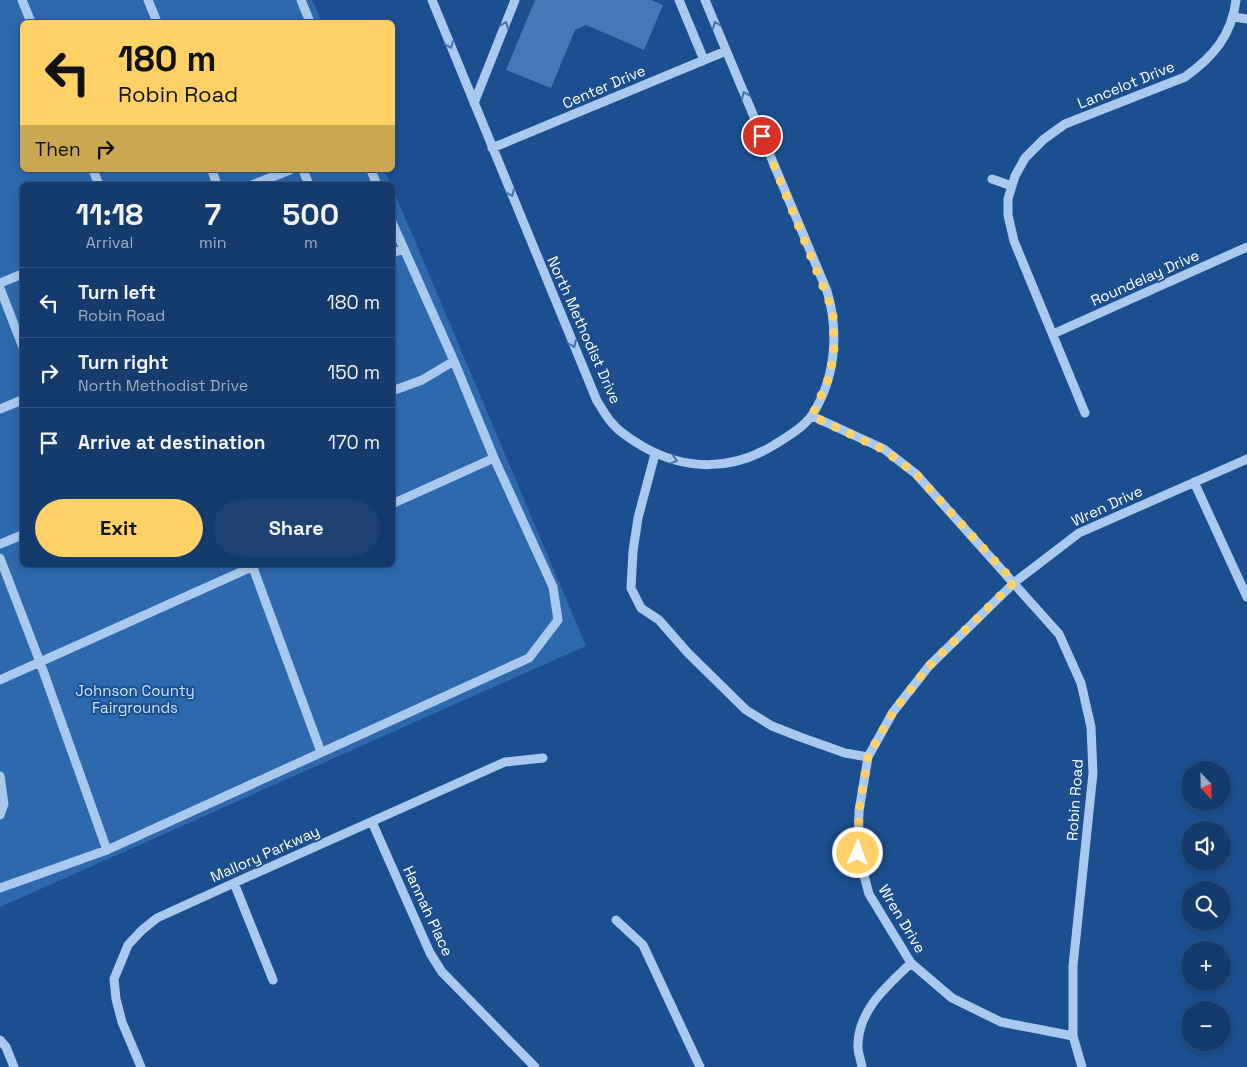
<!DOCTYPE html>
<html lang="en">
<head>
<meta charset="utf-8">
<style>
	:root { --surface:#143b6b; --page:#1d4271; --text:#f1f3f6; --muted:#9dadc1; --line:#33557e; --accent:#ffd166 }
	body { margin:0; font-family:"Space Grotesk",sans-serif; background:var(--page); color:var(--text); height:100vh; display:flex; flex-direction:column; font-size:19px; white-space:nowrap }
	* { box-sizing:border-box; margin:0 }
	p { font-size:16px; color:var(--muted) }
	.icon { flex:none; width:28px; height:28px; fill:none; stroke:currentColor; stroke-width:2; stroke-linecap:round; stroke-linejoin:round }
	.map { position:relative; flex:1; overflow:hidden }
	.panel { position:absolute; left:20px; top:182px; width:375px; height:385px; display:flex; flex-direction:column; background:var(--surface); border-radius:8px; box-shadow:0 2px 8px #0003,0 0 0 1px var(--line) }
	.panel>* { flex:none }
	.guide { position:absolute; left:20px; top:20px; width:375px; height:152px; border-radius:8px; box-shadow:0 2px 8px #0003,0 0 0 1px var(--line); background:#ffd166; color:#111; overflow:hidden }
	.needle { width:32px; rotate:158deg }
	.fabs { position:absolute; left:1181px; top:761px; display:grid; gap:10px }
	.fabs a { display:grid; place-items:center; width:50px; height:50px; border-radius:50%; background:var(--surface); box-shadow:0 2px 8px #0003,0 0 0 1px var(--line); font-size:25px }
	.pin { position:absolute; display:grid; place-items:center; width:42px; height:42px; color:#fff; margin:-21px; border:2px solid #fff; border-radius:50%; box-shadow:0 1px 5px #0007 }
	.me { position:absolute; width:55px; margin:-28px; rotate:2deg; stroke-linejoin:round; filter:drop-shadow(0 0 4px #0008) }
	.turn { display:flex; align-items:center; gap:18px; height:105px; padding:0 15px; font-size:22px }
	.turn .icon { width:65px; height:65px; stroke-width:2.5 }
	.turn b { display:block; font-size:35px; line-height:42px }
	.then { display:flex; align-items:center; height:48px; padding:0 15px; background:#0003; gap:10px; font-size:19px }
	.eta { display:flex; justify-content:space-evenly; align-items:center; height:85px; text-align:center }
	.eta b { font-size:30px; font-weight:700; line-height:35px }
	.button { display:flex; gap:10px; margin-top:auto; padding:10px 15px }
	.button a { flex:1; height:58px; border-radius:30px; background:var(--accent); color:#111; font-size:20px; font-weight:700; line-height:58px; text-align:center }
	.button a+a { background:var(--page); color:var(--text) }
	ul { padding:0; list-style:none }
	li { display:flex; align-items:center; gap:15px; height:70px; padding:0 15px; border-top:1px solid var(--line) }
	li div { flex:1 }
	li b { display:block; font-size:19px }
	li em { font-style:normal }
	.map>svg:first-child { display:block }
</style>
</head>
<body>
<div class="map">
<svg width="1247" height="1067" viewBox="0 0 1247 1067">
	<rect width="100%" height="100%" fill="#1b4f8f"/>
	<path fill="#2e69ad" d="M0 0H312L322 22H22V170H384L391 185H22V565H392L393 189 586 646 0 907Z"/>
	<path fill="#4478b7" d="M535 0H651L663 5 644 50 586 25 575 30 551 88 506 70Z"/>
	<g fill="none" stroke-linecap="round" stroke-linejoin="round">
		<path stroke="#a9c9ee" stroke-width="9" d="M22 0 31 22
			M148 0 157 22
			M301 0 310 22
			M432 0 597 401C602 408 606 417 612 423 619 432 632 440 642 446 685 471 732 471 774 445 787 437 804 427 812 415 836 378 839 331 827 291L705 0
			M679 0 704 60
			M1234 17 1247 19
			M474 103 515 0
			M492 148 726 51
			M93 170 99 185
			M212 170 217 185
			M303 170 309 185
			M371 170 377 185
			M992 179 1012 186
			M252 185 290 170
			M392 253 404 249
			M0 283 22 274
			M0 288 22 345
			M1053 334 1247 247
			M392 391 422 380 454 361
			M0 409 22 400
			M1085 413 1014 241 1008 215V199L1015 176 1025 158 1044 139 1065 124 1185 77C1213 57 1232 35 1236 0
			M812 416 884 449 916 474 1059 634 1081 683 1091 727 1093 773 1073 966V1036L1082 1067
			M655 454 638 518 633 551 631 588 641 608 659 620 688 653 746 710 772 726 800 737 845 753 868 757
			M1194 482 1247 597
			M392 504 494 458
			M0 544 22 535
			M0 558 40 662 107 850
			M252 565 321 752
			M0 680 256 565
			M0 776 4 804 0 815
			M372 822 430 953 442 972 535 1067
			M234 883 273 980
			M0 888 107 850 529 658 558 620 553 587 494 458 454 361 392 222
			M616 920 643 945 700 1067
			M1073 1036 1001 1022 952 998 911 963 869 894 858 853 859 811 868 757 893 712 929 666 1015 582 1079 533 1247 459
			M0 1040 6 1047 14 1067
			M141 1067 122 1022 116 999 114 979 128 945 142 930 157 918 234 883 505 762 543 758
			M862 1067C861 1060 857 1051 858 1044 859 1009 888 985 911 963"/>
	</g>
	<defs><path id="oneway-chevron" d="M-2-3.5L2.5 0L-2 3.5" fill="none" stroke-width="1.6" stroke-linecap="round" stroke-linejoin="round" transform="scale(1.25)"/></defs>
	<g stroke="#4674ac">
		<use href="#oneway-chevron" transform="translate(505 25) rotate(-68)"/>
		<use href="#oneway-chevron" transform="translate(716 25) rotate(-112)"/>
		<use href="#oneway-chevron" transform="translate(450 45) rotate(68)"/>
		<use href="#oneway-chevron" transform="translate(745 95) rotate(-113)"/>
		<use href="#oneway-chevron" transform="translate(511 193) rotate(67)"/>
		<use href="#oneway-chevron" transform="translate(573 344) rotate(67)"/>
		<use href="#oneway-chevron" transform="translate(674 460) rotate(17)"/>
	</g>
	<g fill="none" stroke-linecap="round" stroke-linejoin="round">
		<path stroke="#ffd166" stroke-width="9" stroke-dasharray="0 16.2" d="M762 136 833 311 834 351 830 375 812 416 884 450 916 474 1014 582 929 666 893 712 868 756 859 811 858 853"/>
	</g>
	<g text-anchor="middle" stroke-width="4" stroke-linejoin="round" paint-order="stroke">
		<g font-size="15" fill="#fff" stroke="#1b4f8f">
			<text transform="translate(1126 85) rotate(-22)" y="5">Lancelot Drive</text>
			<text transform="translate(604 87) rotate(-23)" y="5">Center Drive</text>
			<text transform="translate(1145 278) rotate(-24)" y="5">Roundelay Drive</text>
			<text transform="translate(584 330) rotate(66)" y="5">North Methodist Drive</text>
			<text transform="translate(1107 506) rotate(-25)" y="5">Wren Drive</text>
			<text transform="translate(1075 800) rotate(-86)" y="5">Robin Road</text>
			<text transform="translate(265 854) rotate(-24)" y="5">Mallory Parkway</text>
			<text transform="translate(428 911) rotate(65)" y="5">Hannah Place</text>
			<text transform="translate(902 919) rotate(59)" y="5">Wren Drive</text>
		</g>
		<g font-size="15" fill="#cfe3fa" stroke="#1b4f8f">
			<text x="135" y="696">Johnson County<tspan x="135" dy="17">Fairgrounds</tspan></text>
		</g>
	</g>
</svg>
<div class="fabs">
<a><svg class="needle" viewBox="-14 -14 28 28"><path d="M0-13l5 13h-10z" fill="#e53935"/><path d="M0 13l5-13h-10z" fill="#9dadc1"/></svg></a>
<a><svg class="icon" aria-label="sound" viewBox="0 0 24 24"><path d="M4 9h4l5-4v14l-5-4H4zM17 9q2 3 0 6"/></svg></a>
<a><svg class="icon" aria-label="search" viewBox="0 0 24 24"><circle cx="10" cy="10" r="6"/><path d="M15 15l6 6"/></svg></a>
<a>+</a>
<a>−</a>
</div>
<div class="pin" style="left:762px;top:136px;background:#d93025"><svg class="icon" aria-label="arrive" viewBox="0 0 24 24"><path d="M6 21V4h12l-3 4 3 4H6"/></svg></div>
<svg class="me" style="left:858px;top:853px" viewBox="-20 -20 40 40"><circle r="17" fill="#ffd166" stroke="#fff" stroke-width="3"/><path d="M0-11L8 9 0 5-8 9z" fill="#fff"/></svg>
<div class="guide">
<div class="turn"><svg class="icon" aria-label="left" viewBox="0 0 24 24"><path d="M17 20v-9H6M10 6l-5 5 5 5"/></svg><div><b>180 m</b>Robin Road</div></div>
<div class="then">Then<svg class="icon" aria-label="right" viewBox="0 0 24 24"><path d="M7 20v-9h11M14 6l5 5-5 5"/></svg></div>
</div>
<section class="panel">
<div class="eta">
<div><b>11:18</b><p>Arrival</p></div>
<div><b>7</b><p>min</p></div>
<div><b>500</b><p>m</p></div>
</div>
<ul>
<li><svg class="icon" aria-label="left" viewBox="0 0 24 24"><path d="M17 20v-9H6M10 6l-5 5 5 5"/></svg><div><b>Turn left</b><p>Robin Road</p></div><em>180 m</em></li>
<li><svg class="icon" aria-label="right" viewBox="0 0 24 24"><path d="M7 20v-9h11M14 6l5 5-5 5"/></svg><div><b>Turn right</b><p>North Methodist Drive</p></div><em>150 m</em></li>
<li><svg class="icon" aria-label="arrive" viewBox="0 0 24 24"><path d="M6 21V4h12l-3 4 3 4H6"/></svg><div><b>Arrive at destination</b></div><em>170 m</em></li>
</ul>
<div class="button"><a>Exit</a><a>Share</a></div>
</section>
</div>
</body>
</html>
